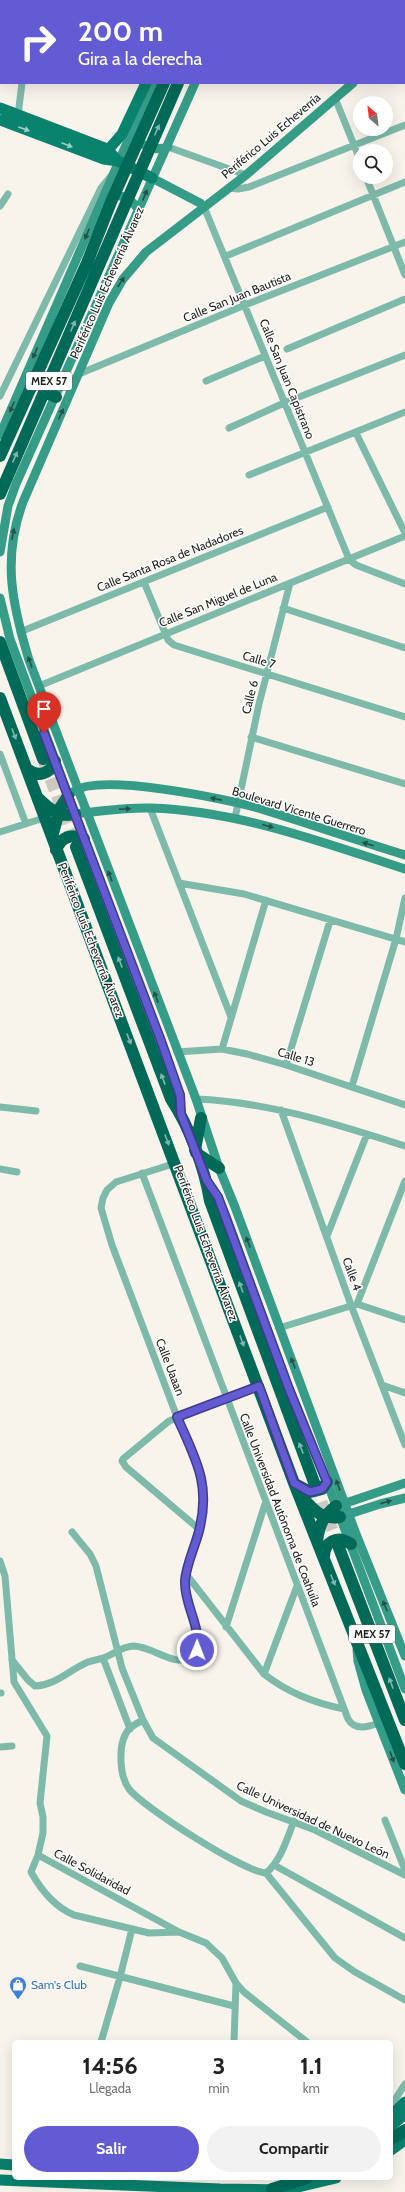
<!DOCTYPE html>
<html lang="es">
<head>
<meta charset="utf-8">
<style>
	:root { --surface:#fff; --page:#f2f2f2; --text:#222; --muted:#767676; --accent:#635bd4 }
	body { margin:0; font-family:Cabin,sans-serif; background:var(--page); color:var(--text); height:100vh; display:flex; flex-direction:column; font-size:15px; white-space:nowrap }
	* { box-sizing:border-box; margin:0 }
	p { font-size:13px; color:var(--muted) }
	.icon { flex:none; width:22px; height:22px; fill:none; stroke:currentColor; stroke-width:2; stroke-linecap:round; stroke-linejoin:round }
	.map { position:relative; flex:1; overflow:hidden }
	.sheet { position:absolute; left:12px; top:2040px; width:381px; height:140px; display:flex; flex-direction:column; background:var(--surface); border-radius:6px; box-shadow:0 4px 16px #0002 }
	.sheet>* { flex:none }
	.banner { position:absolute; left:0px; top:0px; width:405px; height:84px; box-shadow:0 4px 16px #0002; background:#635bd4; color:#fff; overflow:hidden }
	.needle { width:26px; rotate:332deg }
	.controls { position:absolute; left:353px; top:96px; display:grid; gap:8px }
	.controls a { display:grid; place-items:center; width:40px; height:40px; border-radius:50%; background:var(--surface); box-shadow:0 4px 16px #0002; font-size:20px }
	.pin { position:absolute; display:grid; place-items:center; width:34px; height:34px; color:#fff; margin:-41px -17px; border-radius:50% 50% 50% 0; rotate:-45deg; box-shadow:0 0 4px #0007 }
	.pin .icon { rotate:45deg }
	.me { position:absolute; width:44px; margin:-22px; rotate:1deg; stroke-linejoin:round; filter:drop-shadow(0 0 3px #0008) }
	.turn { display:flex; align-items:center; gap:14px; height:84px; padding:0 12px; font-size:18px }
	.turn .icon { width:52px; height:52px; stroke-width:2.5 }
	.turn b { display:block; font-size:28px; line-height:34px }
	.eta { display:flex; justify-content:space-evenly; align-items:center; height:68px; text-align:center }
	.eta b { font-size:24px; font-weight:700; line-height:28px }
	.action { display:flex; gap:8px; margin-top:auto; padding:8px 12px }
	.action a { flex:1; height:46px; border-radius:24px; background:var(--accent); color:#fff; font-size:16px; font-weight:700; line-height:46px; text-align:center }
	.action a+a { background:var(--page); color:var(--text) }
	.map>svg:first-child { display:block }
</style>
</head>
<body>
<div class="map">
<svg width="405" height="2192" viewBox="0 0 405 2192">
	<rect width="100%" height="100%" fill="#f8f4eb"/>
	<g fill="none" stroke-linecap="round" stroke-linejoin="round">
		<path stroke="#cdc9c1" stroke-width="12" stroke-dasharray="12 6" stroke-linecap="butt" d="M44 762 76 846
			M315 1485 339 1548"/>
		<path stroke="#7ebaaa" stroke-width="7" d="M34 1V0
			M404 66 405 65
			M335 98 360 160
			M18 115 22 83
			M168 147 246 175
			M366 177 405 275
			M230 188 238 189 249 187 405 125
			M0 206 8 194
			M204 207 349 559 356 565 405 584
			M226 256 405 182
			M287 349 405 299
			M79 374 245 305 405 242
			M206 381 265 356
			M0 396 101 188 111 176
			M229 428 284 403 405 355
			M356 433 405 533
			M249 475 405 412
			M144 582 168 640 174 645 405 717
			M283 608 405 648
			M20 632 328 507
			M39 686 405 536
			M251 737 405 784
			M0 754 26 824
			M150 808 231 1017
			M235 818 259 704 290 583
			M0 832 44 818
			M179 883 244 894 405 942
			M222 1049 266 900
			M177 1052 222 1049 247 1054 286 1065 405 1105
			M286 1065 330 921
			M352 1086 396 939 405 898
			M196 1099C269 1102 336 1124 405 1146
			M0 1107 36 1111
			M281 1110 351 1305 405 1445
			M0 1169 17 1172
			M142 1173 348 1719C355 1731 368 1727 379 1723
			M327 1236 367 1134
			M357 1304 405 1181
			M279 1328 357 1304 405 1320
			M382 1385 405 1393
			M199 1529 126 1467 122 1461 123 1459 169 1421 259 1386
			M72 1532 90 1554 96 1566 122 1668 143 1720 153 1738 241 1801 266 1812 315 1830 405 1875
			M0 1561 5 1576 14 1682 47 1736 40 1803 43 1817V1833L38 1855 31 1872C41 1890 55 1907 74 1915L149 1933 179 1932
			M186 1574 264 1674C288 1693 314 1703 344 1709
			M226 1627 265 1504
			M103 1658 130 1729
			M12 1660 28 1680 35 1686C56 1685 69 1670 88 1662 92 1660 98 1660 103 1658 113 1655 122 1646 134 1646 154 1647 173 1667 193 1658L197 1650 198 1637 186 1595 185 1581 204 1505 203 1482 200 1471 177 1417 112 1245 101 1208 103 1198 107 1190 116 1182 176 1163
			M264 1674 297 1586
			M0 1693H1
			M143 1720C139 1722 134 1725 130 1728 117 1741 119 1775 129 1789 143 1807 244 1872 266 1873
			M0 1747 12 1746
			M385 1820 405 1870
			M38 1855 179 1932 206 1943 222 1958 236 1983 244 1992 307 2042
			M274 1865 405 1938
			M266 1873 335 1958 355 1972 405 2000
			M266 1873C281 1861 287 1838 294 1821
			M80 1966 234 2006
			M101 2042 120 1977 132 1929
			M234 2042 236 1983
			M391 2106 405 2084"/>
		<path stroke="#359c87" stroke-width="9" d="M190 1 191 0
			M232 1V0
			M404 41 405 40
			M353 83 246 175 146 252 123 279 109 303 23 502C2 558 12 604 29 660L196 1099 219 1168 235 1207 356 1534 405 1656
			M136 135C141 148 155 151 168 147
			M152 178 200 203 204 207
			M109 196C123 194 132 199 139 211
			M0 435 153 83
			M0 552 8 506 16 484 195 83
			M0 598 10 639 180 1095 181 1114
			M73 792C98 772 226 799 258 808 307 823 356 840 405 855
			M81 813C104 811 127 807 151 808 239 811 322 842 405 869
			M208 1182 218 1197 227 1219 289 1389 327 1482 405 1689
			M340 1505 405 1483
			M343 1516 380 1504 405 1498
			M357 1650 358 1661 366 1690 405 1790"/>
		<path stroke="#09826e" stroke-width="11" d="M0 108 107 149 118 161
			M0 120 104 159 118 161 152 178
			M108 150 122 134 146 83
			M391 2116 405 2102
			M391 2126 405 2114
			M391 2150 405 2140
			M0 2164 14 2165
			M0 2180 220 2189 285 2190 336 2178"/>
		<path stroke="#006a59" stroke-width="12" d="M201 1 202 0
			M214 1 215 0
			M44 392 56 397
			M0 456 87 263 111 202 164 83
			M0 494 178 83
			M0 642 43 759
			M0 698 294 1483 405 1764
			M27 769C38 778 50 774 55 761
			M37 797C48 808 59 818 75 814
			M52 837 60 808 68 796
			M76 847 171 1099C190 1128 204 1166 210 1201L315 1485
			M56 850C61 837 71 833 84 839
			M195 1150 201 1118
			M196 1153 219 1168
			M295 1484 310 1492 322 1489 327 1482
			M302 1497C313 1510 322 1520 340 1517
			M317 1541C319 1526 323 1516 336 1506
			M339 1548 405 1720
			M324 1559C323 1542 337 1534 351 1544
			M391 2139 405 2130
			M272 2189 307 2178"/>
	</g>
	<defs><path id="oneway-solid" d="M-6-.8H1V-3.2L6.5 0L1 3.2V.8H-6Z"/></defs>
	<g fill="#9dcdc5">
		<use href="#oneway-solid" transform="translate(24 129) rotate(20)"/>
		<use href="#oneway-solid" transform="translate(67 145) rotate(21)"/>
	</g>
	<g fill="#80b4ac">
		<use href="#oneway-solid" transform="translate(157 130) rotate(-66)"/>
		<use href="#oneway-solid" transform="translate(73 326) rotate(-67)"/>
		<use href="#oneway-solid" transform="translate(15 457) rotate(-66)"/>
		<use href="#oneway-solid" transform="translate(14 734) rotate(69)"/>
		<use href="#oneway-solid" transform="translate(120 962) rotate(-111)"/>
		<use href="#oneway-solid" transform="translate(129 1039) rotate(69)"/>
		<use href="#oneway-solid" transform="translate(163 1079) rotate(-111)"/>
		<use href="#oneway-solid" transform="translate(167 1140) rotate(70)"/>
		<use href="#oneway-solid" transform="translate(241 1287) rotate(-110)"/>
		<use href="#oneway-solid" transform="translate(242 1341) rotate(70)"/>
		<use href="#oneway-solid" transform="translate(301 1448) rotate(-111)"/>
		<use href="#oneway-solid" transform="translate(333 1580) rotate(68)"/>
		<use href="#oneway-solid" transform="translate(391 1683) rotate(-111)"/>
	</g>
	<g fill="#285046">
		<use href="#oneway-solid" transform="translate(145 195) rotate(-67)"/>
		<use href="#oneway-solid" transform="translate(87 234) rotate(113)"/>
		<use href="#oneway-solid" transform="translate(121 282) rotate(-56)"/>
		<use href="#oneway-solid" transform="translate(35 353) rotate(114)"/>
		<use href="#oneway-solid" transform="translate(12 407) rotate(113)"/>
		<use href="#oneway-solid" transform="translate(61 414) rotate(-66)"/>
		<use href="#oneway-solid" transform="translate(13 534) rotate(-79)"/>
		<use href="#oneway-solid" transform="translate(30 662) rotate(-110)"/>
		<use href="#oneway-solid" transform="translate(216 799) rotate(-169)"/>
		<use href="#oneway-solid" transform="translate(125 809) rotate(-3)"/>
		<use href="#oneway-solid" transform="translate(268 826) rotate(15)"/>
		<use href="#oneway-solid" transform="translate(368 844) rotate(-163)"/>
		<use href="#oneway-solid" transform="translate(110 876) rotate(-111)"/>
		<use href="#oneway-solid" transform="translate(156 997) rotate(-111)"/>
		<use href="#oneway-solid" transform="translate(248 1242) rotate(-110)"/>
		<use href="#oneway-solid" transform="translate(293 1363) rotate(-111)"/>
		<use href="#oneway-solid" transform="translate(338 1485) rotate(-110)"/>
		<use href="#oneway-solid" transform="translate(386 1502) rotate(-16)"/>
		<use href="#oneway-solid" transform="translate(385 1606) rotate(-112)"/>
		<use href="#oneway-solid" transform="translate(392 1757) rotate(70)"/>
	</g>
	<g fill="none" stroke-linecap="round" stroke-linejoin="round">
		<g stroke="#403b8a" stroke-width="10">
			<path id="route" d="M44 733 161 1041 180 1095 181 1114 207 1181 218 1197 289 1389 327 1482 322 1489 310 1492 294 1483 259 1386 177 1417C196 1460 211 1484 199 1531 195 1547 186 1565 185 1581 184 1605 201 1625 197 1650"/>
		</g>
		<use href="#route" stroke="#635bd4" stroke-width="7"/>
	</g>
	<defs>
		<g id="shop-pin" transform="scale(0.9)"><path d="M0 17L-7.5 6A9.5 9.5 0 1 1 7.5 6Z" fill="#3f7fe0" stroke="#fff"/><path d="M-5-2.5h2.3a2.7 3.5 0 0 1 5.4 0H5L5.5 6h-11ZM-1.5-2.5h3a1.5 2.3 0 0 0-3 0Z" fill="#fff"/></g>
	</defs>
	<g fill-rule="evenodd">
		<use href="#shop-pin" x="18" y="1985"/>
	</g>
	<g text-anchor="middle" stroke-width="3" stroke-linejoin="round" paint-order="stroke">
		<g fill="#fff" stroke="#62625f" stroke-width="1">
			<rect x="26" y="372" width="46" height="18" rx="3"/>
			<rect x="349" y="1625" width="46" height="18" rx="3"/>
		</g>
		<g font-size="11" font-weight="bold" fill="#1f1e1a">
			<text x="49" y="385">MEX 57</text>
			<text x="372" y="1638">MEX 57</text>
		</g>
		<g font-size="12" fill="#1f1e1a" stroke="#fff">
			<text transform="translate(271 136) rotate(-40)" y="4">Periférico Luis Echeverría</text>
			<text transform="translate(107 283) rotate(-66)" y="4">Periférico Luis Echeverría Álvarez</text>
			<text transform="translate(237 297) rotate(-22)" y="4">Calle San Juan Bautista</text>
			<text transform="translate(287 379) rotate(68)" y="4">Calle San Juan Capistrano</text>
			<text transform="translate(170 559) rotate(-22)" y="4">Calle Santa Rosa de Nadadores</text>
			<text transform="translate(218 600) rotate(-22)" y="4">Calle San Miguel de Luna</text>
			<text transform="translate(259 660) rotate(17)" y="4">Calle 7</text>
			<text transform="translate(250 697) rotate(-76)" y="4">Calle 6</text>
			<text transform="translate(299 811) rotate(17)" y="4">Boulevard Vicente Guerrero</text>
			<text transform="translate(91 940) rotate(69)" y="4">Periférico Luis Echeverría Álvarez</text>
			<text transform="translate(296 1057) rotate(17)" y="4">Calle 13</text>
			<text transform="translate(206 1243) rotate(70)" y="4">Periférico Luis Echeverría Álvarez</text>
			<text transform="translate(352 1274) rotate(70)" y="4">Calle 4</text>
			<text transform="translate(170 1367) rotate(69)" y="4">Calle Uaaan</text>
			<text transform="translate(280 1510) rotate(69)" y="4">Calle Universidad Autónoma de Coahuila</text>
			<text transform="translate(313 1820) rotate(25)" y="4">Calle Universidad de Nuevo León</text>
			<text transform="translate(92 1872) rotate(28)" y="4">Calle Solidaridad</text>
		</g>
		<g font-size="12" fill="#366cbe" stroke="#fff" text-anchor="start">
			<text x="31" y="1989">Sam's Club</text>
		</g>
	</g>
</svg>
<div class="controls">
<a><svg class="needle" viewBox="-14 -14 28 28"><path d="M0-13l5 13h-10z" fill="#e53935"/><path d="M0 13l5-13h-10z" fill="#767676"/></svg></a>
<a><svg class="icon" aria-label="search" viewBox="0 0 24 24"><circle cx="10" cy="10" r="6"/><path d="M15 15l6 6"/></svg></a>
</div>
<div class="pin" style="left:44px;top:733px;background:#d93025"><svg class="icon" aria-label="arrive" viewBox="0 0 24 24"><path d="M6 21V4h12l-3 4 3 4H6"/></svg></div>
<svg class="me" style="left:197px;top:1650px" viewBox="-20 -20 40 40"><circle r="17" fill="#635bd4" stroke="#fff" stroke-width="3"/><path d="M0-11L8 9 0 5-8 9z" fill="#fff"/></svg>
<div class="banner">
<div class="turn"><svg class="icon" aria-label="right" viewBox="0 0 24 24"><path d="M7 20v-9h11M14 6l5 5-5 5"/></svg><div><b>200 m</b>Gira a la derecha</div></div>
</div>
<section class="sheet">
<div class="eta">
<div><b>14:56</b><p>Llegada</p></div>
<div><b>3</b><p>min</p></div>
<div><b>1.1</b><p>km</p></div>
</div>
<div class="action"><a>Salir</a><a>Compartir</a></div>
</section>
</div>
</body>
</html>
